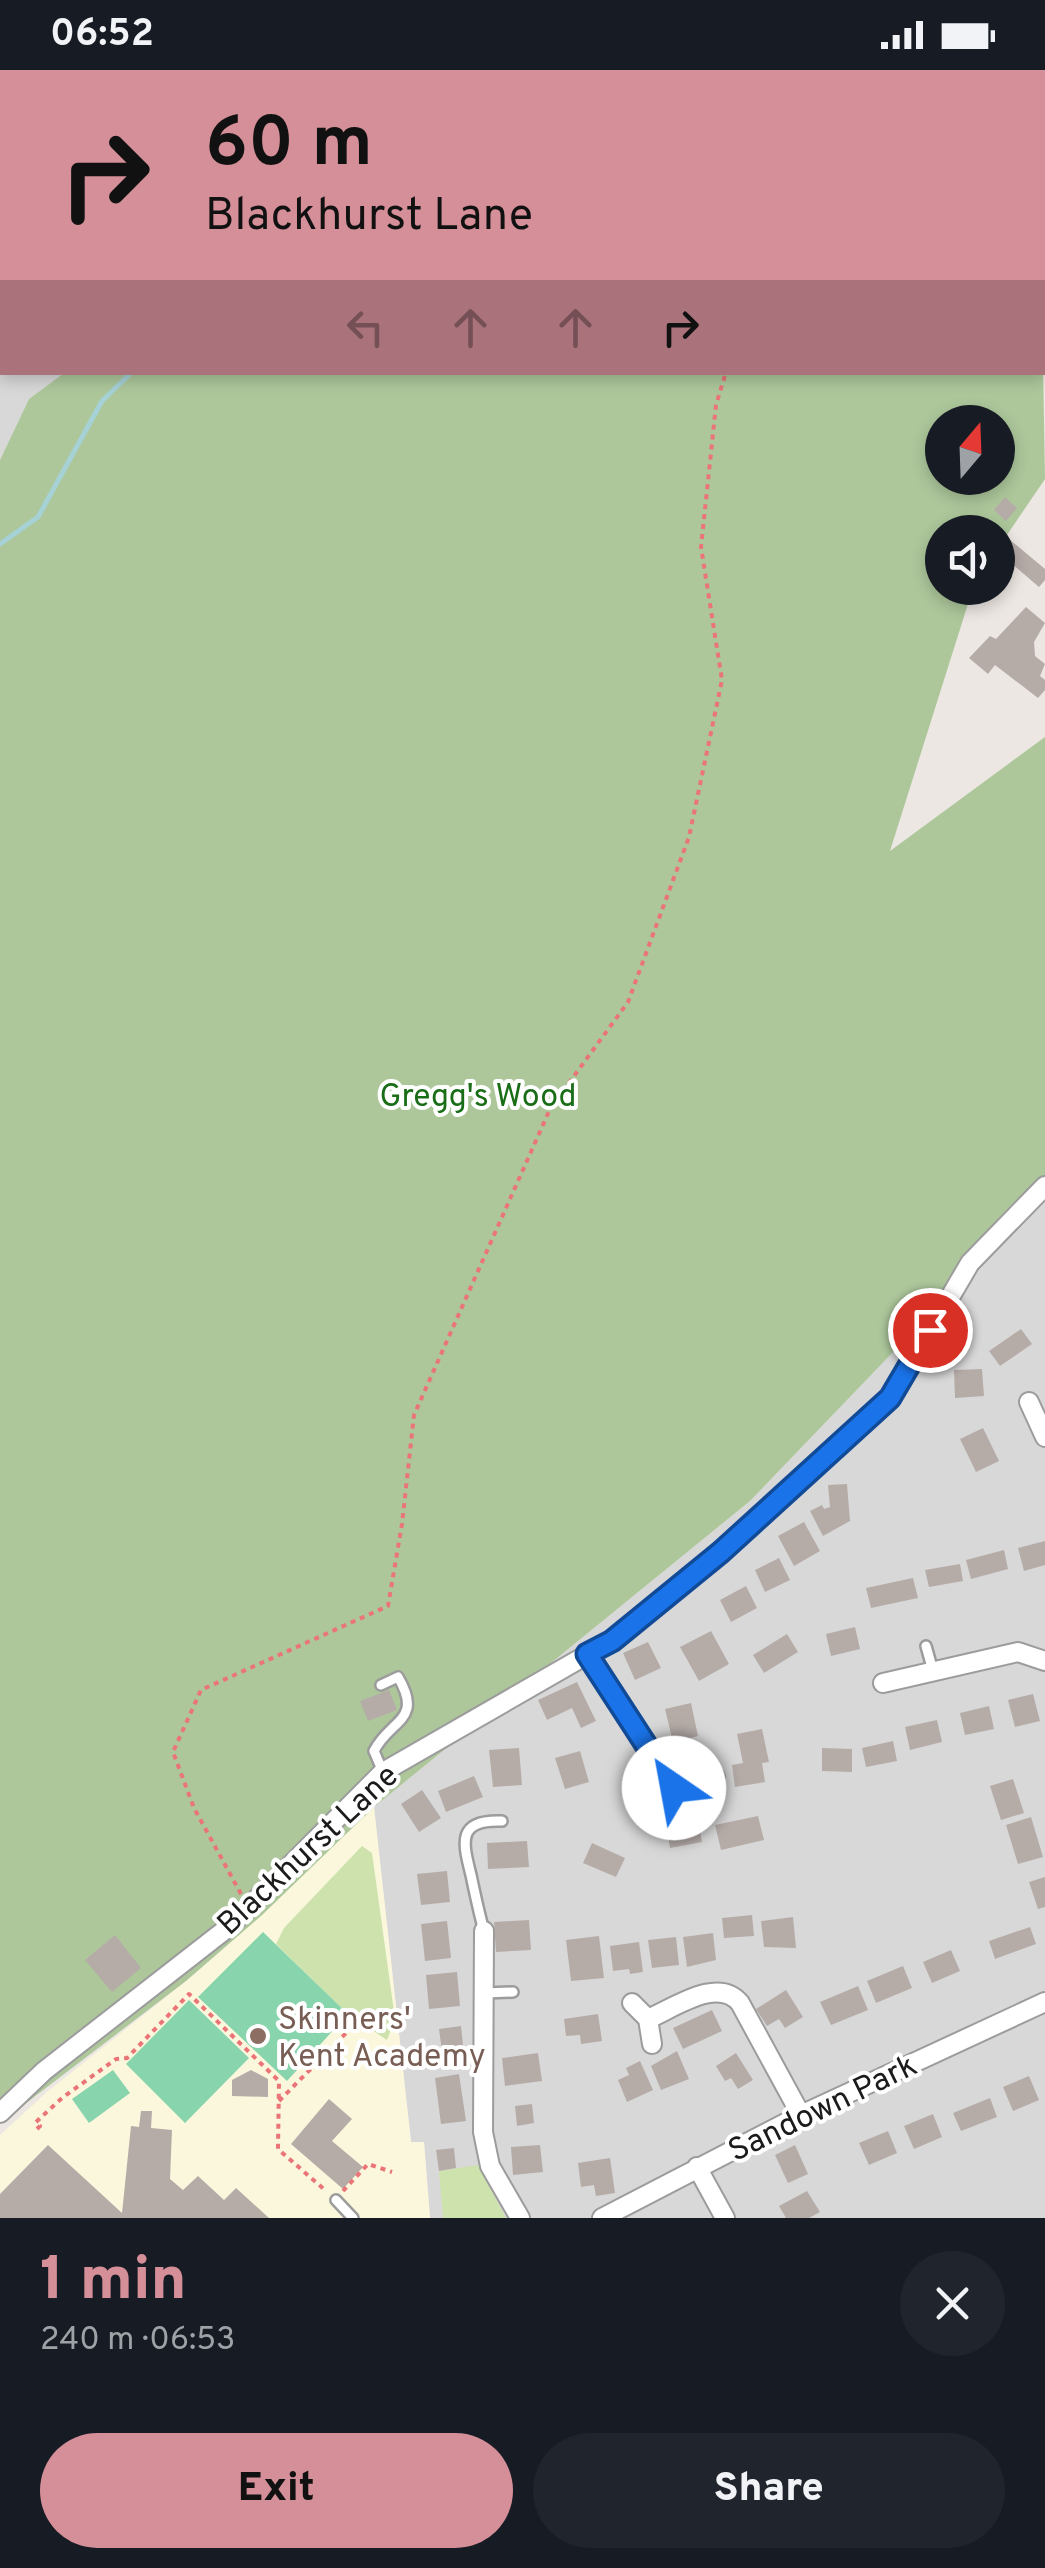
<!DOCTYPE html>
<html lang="en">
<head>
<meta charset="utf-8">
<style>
	:root { --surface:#171b24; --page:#20242c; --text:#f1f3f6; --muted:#9ea1a6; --accent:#d58f99 }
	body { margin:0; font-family:Overpass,sans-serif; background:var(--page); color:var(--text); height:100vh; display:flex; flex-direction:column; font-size:38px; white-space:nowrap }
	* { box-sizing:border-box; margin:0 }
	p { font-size:32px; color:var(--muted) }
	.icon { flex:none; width:55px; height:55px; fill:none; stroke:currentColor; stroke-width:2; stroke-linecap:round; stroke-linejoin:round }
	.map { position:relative; height:2148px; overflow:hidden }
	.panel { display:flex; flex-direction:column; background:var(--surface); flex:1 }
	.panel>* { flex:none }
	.top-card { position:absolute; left:0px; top:0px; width:1045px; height:305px; box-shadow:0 5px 15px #0003; background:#d58f99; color:#111; overflow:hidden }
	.needle { width:65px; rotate:19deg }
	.controls { position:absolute; left:925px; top:335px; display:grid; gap:20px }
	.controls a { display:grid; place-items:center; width:90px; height:90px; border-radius:50%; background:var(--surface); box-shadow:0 5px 15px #0003; font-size:50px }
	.pin { position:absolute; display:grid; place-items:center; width:85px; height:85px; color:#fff; margin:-42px; border:5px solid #fff; border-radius:50%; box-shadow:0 2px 10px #0007 }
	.me { position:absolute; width:110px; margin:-55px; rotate:327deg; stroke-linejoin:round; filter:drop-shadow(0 0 8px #0008) }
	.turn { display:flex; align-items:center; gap:35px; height:210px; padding:0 40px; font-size:45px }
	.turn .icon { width:130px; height:130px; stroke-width:2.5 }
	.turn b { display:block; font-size:70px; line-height:85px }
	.lanes { display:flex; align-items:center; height:95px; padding:0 40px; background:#0003; justify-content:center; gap:50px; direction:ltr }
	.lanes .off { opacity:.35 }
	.round { display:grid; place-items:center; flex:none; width:105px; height:105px; border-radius:52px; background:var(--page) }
	.overview { display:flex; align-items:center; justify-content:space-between; height:170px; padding:0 40px }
	h1 { font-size:60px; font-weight:800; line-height:75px; color:var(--accent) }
	.button { display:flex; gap:20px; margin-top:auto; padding:20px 40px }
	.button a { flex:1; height:115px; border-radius:60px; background:var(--accent); color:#111; font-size:40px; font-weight:800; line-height:115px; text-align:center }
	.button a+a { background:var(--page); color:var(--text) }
	.status { display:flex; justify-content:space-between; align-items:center; height:70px; padding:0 50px; background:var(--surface); direction:ltr }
	.status svg { height:28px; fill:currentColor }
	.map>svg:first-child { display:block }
</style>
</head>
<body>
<div class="status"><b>06:52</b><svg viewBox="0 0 49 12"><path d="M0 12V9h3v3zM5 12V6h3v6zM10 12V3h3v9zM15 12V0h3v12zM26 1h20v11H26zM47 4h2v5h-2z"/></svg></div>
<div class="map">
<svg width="1045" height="2148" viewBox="0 0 1045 2148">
	<rect width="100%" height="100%" fill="#ece7e2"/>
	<path fill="#d9d8d9" d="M0 0H296L2 2V302L64 303 29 329 0 390Z
		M921 0H1045V295L1042 2Z
		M1045 1124V2148H430L424 2073 411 2072 374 1737 750 1431Z"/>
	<path fill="#fbf7dc" d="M374 1737 411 2072H424L430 2148H0V2065L47 2022 186 1911 262 1845Z"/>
	<path fill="#cde2ac" d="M362 1776 372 1783 395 1949 387 1970 348 1944 276 1874 284 1858Z
		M478 2095 506 2148H443L439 2101Z"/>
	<path fill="#adc79b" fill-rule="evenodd" d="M296 0H925L926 2H295Z
		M1043 293 1045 409 998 478V462H942V518H973L890 781 1045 667V1124L750 1431 374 1737 262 1845 186 1911 0 2053V390L29 329 64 303 1042 302ZM942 352H998V408H942Z"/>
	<path fill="#87d4ad" d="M263 1862 348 1944 287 2011 198 1927Z
		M189 1930 249 1988 185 2053 126 1994Z
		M113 2000 130 2023 89 2053 72 2029Z"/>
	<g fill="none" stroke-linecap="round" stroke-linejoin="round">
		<path stroke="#a6d1d5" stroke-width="5" d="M351 2V0
			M0 474 38 447 102 331 132 302"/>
	</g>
	<path fill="#b5aca8" d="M1005 427 1017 438 1006 451 994 440Z
		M1009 469 1045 499V510L1039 517 998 482Z
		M1026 537 1045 553 1034 572 1035 586 1045 594 1040 606 1045 610V620L1038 628 995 595 988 604 969 588 990 566 996 569Z
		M1021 1259 1032 1274 1000 1296 989 1281Z
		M982 1299 984 1326 955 1328 954 1300Z
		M983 1358 999 1391 976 1402 960 1369Z
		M847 1414 850 1451 823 1466 810 1441 822 1435 824 1439 830 1437 828 1415Z
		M804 1452 820 1481 794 1496 778 1466Z
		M1045 1471V1495L1024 1501 1018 1478Z
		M1004 1480 1008 1499 971 1509 966 1490Z
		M779 1488 790 1510 765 1522 755 1500Z
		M960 1494 963 1511 929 1517 925 1500Z
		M913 1508 918 1528 871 1538 866 1518Z
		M746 1516 757 1538 731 1552 720 1530Z
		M855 1557 860 1579 831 1586 826 1564Z
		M711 1561 729 1594 699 1611 680 1577Z
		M787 1564 798 1582 764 1603 753 1585Z
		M648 1572 661 1598 635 1610 623 1583Z
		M577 1612 596 1651 581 1658 572 1638 547 1650 538 1630Z
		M389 1620 397 1640 368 1651 360 1631Z
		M1033 1624 1040 1651 1015 1657 1008 1630Z
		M691 1633 698 1666 673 1672 665 1639Z
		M989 1636 994 1659 965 1665 960 1643Z
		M937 1650 942 1672 910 1680 905 1657Z
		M762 1659 769 1692 762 1693 765 1712 735 1717 732 1695 743 1693 737 1664Z
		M893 1671 897 1691 866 1697 862 1678Z
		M519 1678 522 1715 493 1717 489 1680Z
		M822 1678 852 1679V1702L822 1701Z
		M580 1681 589 1712 565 1719 555 1688Z
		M474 1706 483 1727 446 1742 438 1721Z
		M1013 1709 1024 1743 1001 1750 990 1716Z
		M422 1720 441 1748 419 1762 401 1734Z
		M758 1746 764 1770 721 1780 715 1755Z
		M1031 1747 1043 1787 1018 1794 1006 1755Z
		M698 1749 702 1772 670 1778 666 1754Z
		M527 1771 529 1797 488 1799 487 1773Z
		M592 1773 625 1788 616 1807 583 1793Z
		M447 1801 450 1832 421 1835 417 1804Z
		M1045 1807V1837L1038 1839 1029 1812Z
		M752 1845 754 1866 724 1868 722 1848Z
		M793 1847 796 1878 764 1877 761 1851Z
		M529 1850 531 1880 496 1882 494 1852Z
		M447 1851 451 1888 425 1891 421 1854Z
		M1030 1857 1036 1874 995 1889 989 1871Z
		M713 1863 716 1890 687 1897 683 1867Z
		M115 1865 141 1898 112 1922 85 1890Z
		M599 1866 604 1908 571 1911 566 1870Z
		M676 1867 679 1895 652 1898 648 1870Z
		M639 1872 643 1902 630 1904 629 1899 613 1901 610 1876Z
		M951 1880 960 1901 932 1913 923 1892Z
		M903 1896 912 1918 876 1933 867 1911Z
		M457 1902 460 1936 429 1939 426 1905Z
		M858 1916 868 1940 831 1955 820 1932Z
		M786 1920 803 1947 785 1958 779 1949 767 1956 756 1939Z
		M712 1940 722 1961 683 1979 673 1958Z
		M598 1944 602 1971 581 1974 580 1965 566 1966 564 1949Z
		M461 1956 465 1994 444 1996 439 1959Z
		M677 1981 689 2009 661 2020 651 1996Z
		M538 1983 542 2011 505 2016 502 1988Z
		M736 1983 753 2010 738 2019 731 2008 725 2011 716 1996Z
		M640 1991 653 2020 627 2032 618 2010 629 2005 626 1998Z
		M251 2000 268 2009V2027L232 2026V2010Z
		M459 2004 466 2051 441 2054 435 2008Z
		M1029 2006 1039 2030 1013 2041 1003 2017Z
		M990 2028 997 2047 961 2061 953 2043Z
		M329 2029 352 2049 332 2071 363 2097 343 2119 291 2074Z
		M532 2034 534 2053 517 2056 515 2036Z
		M141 2041H152L151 2058 172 2060 170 2109 183 2120 198 2106 224 2130 236 2118 269 2148H0V2124L48 2075 122 2143 131 2056 139 2057Z
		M933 2044 942 2067 914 2079 904 2056Z
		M888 2061 897 2083 869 2095 859 2073Z
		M540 2075 543 2102 513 2105 511 2077Z
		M795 2075 808 2104 788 2113 775 2085Z
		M454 2078 456 2098 439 2101 436 2080Z
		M610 2088 615 2123 596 2126 594 2115 581 2117 578 2093Z
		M807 2121 820 2142 809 2148H786L779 2136Z"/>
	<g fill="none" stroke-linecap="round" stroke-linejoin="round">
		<g stroke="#9c9c9c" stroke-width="14">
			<path id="service" d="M926 1576 933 1601
				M381 1615 398 1607C424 1651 390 1649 374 1681L383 1702
				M484 1861C479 1843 475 1824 471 1805 463 1773 456 1749 502 1751
				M485 1923 513 1922
				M336 2130 353 2148"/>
		</g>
		<g stroke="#9c9c9c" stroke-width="22">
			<path id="minor" d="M69 0V2
				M242 0 244 2
				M10 2 11 0
				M944 2 945 0
				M0 55 2 49
				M1042 146H1045
				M0 165 2 166
				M1029 1332 1045 1367
				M587 1584 674 1718
				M883 1613 1018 1582 1045 1591
				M634 1728 715 1707
				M484 1861 483 2062 490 2096 520 2148
				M632 1933 648 1949
				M652 1974 648 1949C674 1938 718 1906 740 1933L801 2045
				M0 2043 44 2001 230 1856 383 1702 611 1571 721 1482 891 1328 970 1193 1045 1116
				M697 2097 725 2148
				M602 2148 801 2045 1045 1932"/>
		</g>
		<path stroke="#ea7477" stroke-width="4" stroke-dasharray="5 5" stroke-linecap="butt" d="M847 2V0
			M1042 179H1045
			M241 1824 194 1738 173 1682 201 1620 388 1536 402 1454 414 1345 550 1039 628 932 689 767 722 610 701 477 716 335 726 302
			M279 2031 357 1952
			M37 2059 40 2056 36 2052 62 2028 116 1989 127 1988 189 1924 279 2011 278 2079 326 2121
			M343 2121 368 2094 392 2102"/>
		<use href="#service" stroke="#fff" stroke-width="9"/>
		<use href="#minor" stroke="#fff" stroke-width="18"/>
	</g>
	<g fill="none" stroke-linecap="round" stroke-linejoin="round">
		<g stroke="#114b97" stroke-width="25">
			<path id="route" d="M674 1718 587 1584 612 1571 721 1482 890 1328 930 1260"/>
		</g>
		<use href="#route" stroke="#1a73e8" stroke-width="18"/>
	</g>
	<circle fill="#8d6e63" stroke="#fff" stroke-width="4" cx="258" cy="1966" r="10"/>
	<g text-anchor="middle" stroke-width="8" stroke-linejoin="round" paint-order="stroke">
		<g font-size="32" fill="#196d16" stroke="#fff">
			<text x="478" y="1036">Gregg's Wood</text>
		</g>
		<g font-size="32" fill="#1b1b1b" stroke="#fff">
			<text transform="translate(307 1779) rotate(-43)" y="11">Blackhurst Lane</text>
			<text transform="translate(822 2037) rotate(-26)" y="11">Sandown Park</text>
		</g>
		<g font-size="32" fill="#785e54" stroke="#fff" text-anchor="start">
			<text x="278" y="1959">Skinners'<tspan x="278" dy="37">Kent Academy</tspan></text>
		</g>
	</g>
</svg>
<div class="controls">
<a><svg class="needle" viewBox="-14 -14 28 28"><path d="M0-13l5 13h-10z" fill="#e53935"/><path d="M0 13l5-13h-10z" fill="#9ea1a6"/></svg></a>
<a><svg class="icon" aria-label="sound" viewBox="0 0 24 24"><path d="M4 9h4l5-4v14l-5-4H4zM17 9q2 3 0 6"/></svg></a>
</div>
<div class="pin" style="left:930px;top:1260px;background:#d93025"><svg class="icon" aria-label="arrive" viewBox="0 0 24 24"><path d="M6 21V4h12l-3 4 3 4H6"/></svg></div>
<svg class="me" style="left:674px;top:1718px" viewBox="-20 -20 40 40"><circle r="19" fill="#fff"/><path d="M0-13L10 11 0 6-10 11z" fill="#1a73e8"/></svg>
<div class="top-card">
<div class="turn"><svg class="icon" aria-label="right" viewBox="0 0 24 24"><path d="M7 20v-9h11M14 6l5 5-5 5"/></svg><div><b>60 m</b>Blackhurst Lane</div></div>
<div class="lanes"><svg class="icon off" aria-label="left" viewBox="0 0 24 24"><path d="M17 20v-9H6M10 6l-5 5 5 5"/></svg><svg class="icon off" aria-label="ahead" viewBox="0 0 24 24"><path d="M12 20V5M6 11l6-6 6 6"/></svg><svg class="icon off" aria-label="ahead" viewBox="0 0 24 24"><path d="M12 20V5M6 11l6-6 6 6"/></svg><svg class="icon" aria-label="right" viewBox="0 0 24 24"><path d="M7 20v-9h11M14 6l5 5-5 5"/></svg></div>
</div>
</div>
<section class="panel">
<div class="overview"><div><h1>1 min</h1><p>240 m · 06:53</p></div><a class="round"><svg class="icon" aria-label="close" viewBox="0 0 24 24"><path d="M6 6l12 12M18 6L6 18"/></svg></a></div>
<div class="button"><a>Exit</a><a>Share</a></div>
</section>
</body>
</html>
